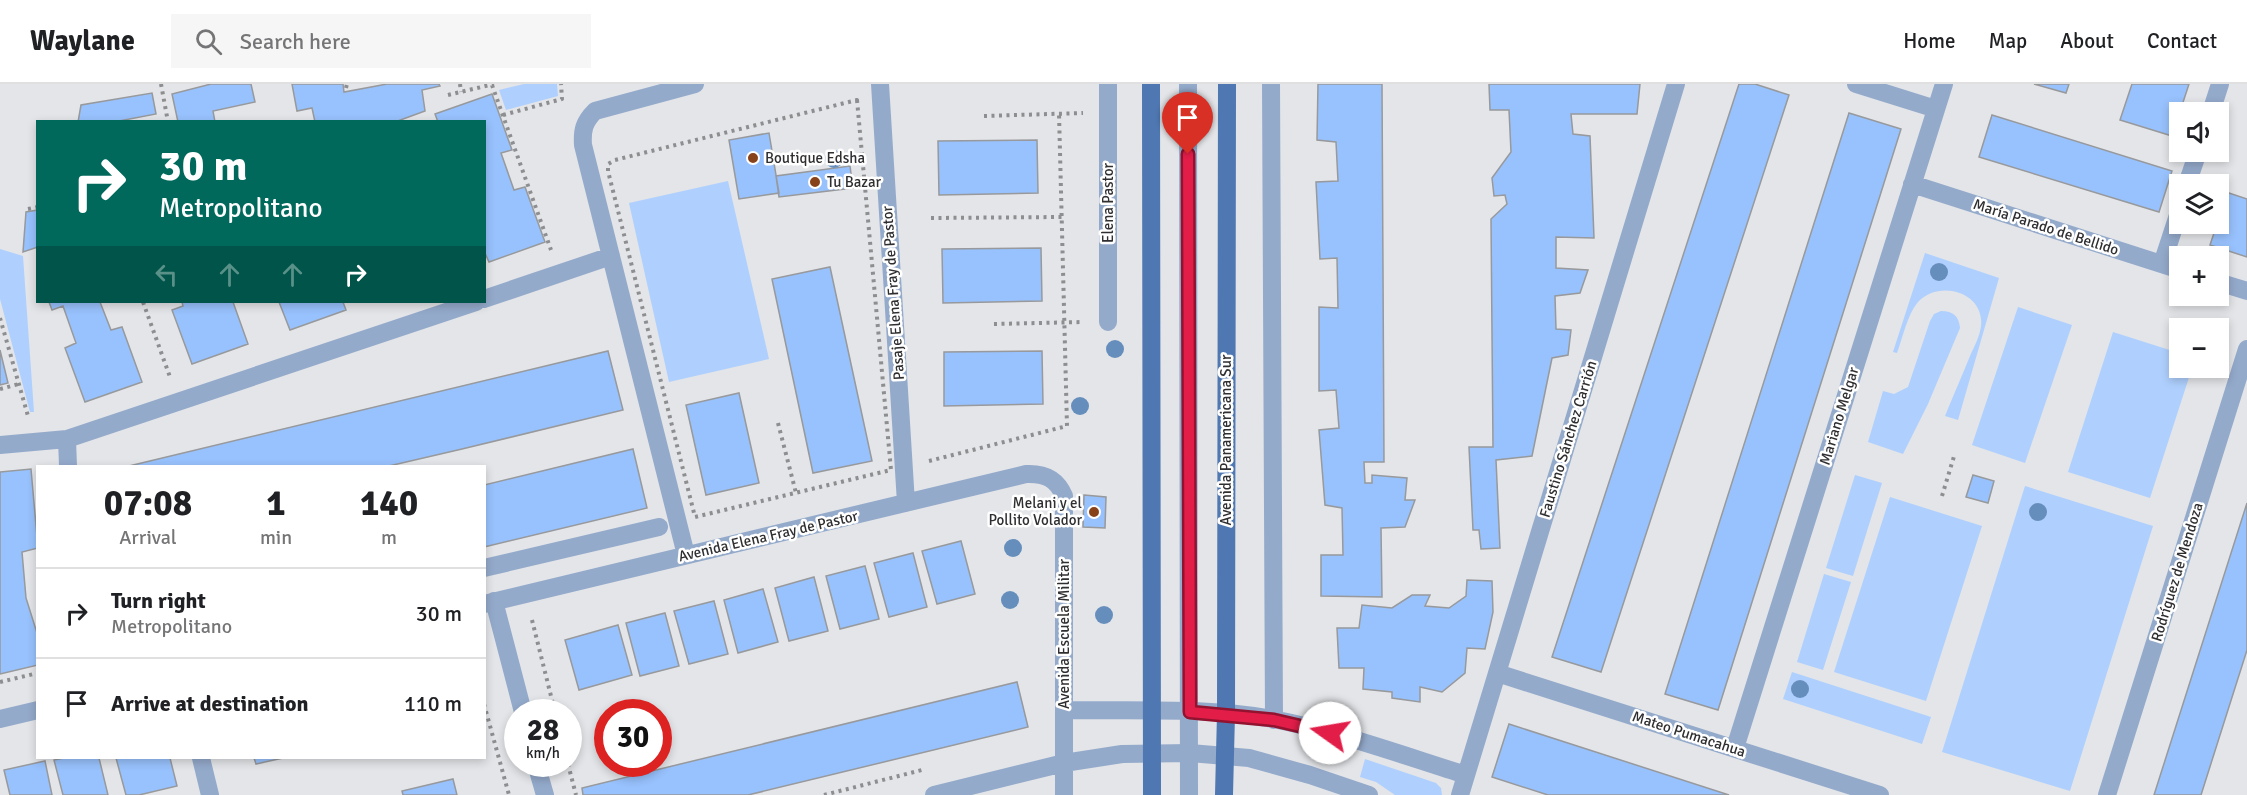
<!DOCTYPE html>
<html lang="en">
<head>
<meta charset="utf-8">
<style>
	:root { --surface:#fff; --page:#f6f6f6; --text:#202124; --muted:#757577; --line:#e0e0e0 }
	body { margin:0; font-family:Signika,sans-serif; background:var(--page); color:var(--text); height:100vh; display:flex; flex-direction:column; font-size:22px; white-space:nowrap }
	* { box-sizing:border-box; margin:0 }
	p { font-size:20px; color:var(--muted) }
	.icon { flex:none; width:33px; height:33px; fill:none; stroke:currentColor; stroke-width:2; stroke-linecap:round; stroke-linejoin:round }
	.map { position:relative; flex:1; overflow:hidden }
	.panel { position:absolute; left:36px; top:381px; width:450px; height:294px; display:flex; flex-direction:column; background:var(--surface); border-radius:0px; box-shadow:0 3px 9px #0003 }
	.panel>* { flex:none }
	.top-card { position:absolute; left:36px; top:36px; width:450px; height:183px; border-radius:0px; box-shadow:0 3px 9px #0003; background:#00695c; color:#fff; overflow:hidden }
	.fabs { position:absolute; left:2169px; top:18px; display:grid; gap:12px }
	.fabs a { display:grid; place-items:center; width:60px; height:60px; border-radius:0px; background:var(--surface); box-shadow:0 3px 9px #0003; font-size:30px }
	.speed { position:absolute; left:504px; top:615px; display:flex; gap:12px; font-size:30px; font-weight:700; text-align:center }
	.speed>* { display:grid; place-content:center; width:78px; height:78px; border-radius:50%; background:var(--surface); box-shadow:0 3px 9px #0003; line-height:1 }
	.speed small { font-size:15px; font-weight:400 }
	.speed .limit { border:9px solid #d22; background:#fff; color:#111 }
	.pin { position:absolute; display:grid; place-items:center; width:51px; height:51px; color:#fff; margin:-62px -26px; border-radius:50% 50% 50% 0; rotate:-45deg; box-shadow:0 0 6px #0007 }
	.pin .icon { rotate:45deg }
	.me { position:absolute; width:66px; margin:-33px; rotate:283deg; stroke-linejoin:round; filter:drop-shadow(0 0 4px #0008) }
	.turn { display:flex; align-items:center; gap:21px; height:126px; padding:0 24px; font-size:27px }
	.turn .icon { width:78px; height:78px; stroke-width:2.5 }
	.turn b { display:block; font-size:42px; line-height:51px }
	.lanes { display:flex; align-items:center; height:57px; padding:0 24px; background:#0003; justify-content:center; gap:30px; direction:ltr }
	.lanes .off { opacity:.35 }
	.eta { display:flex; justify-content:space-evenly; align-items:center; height:102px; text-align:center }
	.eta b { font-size:36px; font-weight:700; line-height:42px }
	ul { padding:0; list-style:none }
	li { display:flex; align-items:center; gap:18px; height:90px; padding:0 24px; border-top:2px solid var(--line) }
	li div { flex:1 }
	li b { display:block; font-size:22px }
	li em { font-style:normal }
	header { display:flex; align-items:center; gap:36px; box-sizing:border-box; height:84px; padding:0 30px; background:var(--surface); border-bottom:2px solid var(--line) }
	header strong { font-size:28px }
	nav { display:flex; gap:33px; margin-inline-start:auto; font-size:21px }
	.search { width:420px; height:54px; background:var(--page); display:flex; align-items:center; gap:15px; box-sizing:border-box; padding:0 21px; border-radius:0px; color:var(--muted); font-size:22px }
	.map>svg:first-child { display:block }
</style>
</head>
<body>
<header>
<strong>Waylane</strong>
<div class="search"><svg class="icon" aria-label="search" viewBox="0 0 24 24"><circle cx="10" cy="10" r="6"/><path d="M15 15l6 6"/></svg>Search here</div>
<nav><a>Home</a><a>Map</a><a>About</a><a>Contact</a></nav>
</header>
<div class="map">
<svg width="2247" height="711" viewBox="0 0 2247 711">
	<rect width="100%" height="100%" fill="#e3e5e8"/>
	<path fill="#afd0fe" d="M524 0H557L558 12 506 26 499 6Z
		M728 97 769 275 669 298 629 119Z
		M0 165 23 172 34 328H30L0 215Z
		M1925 169 1999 194 1958 336 1945 332C1953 312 1962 292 1970 272 1974 263 1980 252 1981 242 1985 208 1939 195 1918 218 1907 231 1903 253 1897 269L1893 268Z
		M2018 223 2072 241 2025 379 1972 361Z
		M1941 227C1953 227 1959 232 1960 244L1928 320 1903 370 1868 358 1883 307 1894 310 1908 303 1930 237 1934 230Z
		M2113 248 2179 269 2180 284H2192L2150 414 2068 388Z
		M1855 391 1882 399 1853 492 1826 484Z
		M2025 402 2153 442 2070 707 1942 668Z
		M1890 413 1982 442 1926 617 1834 588Z
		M1824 490 1851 498 1823 586 1797 578Z
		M1792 588 1931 633 1922 660 1783 615Z
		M1365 675 1436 699 1441 704 1442 711H1395L1376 698 1360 693Z"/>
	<path fill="#98c2fd" stroke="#97999c" stroke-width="1.5" d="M211 0H251L255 18 213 27 215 38H178L172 10Z
		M292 0H343L344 8 387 0H439L440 2 422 6 425 27 395 38H315L312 24 297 27Z
		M1318 0H1382L1384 378H1364L1365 399H1372V391L1407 394 1405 416H1415L1405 443 1381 444 1382 513 1321 512V471H1343L1342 424 1325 421 1319 346 1339 344 1336 306 1319 307V223L1338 224 1337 174 1320 175 1316 98 1338 97 1336 58 1317 56Z
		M1489 0H1640L1637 30H1571L1573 50 1590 52 1594 154 1556 153V184L1588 186 1580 209 1555 212 1556 245 1571 246 1568 271 1552 274 1532 372 1496 376 1500 464 1481 465 1479 446H1473L1469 363H1493L1491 135 1507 120 1505 111 1494 112 1492 94 1511 68 1509 26H1490Z
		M1739 0H1755L1789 11 1601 588 1552 573Z
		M2034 0H2069L2066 9Z
		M2132 0H2189L2172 52 2120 36Z
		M152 9 156 30 114 38H78L81 21Z
		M492 10 512 66 501 69 514 106 525 103 545 158 489 178 484 167V38H438L435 30Z
		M1849 29 1901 45 1718 626 1665 610Z
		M1992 31 2172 87 2159 128 1979 73Z
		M769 49 779 109 739 115 729 56Z
		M1037 56 1038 109 939 111 938 57Z
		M850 82 853 104 779 113 776 92Z
		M2226 108 2247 115V173L2210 161 2217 140H2218Z
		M38 126V163L23 168 26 128Z
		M1041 164 1042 217 943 219 942 165Z
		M830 183 872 377 813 389 772 195Z
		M49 218H100L111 246 122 243 142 298 85 318 65 264 76 259 63 222 52 226Z
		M182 218H233L248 260 192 280 172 226 183 222Z
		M279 218H343L346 226 290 246Z
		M0 266 8 299 0 301Z
		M608 267 623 326 462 365 389 382H129Z
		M1042 267 1043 320 944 322V268Z
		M739 309 759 399 706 411 686 321Z
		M633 365 647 424 484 463V401Z
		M31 385 38 464 22 468 26 514 38 552V581L0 590V388Z
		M1973 391 1994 397 1988 419 1966 413Z
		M1084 411 1106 413 1105 444 1083 443Z
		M2247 419V566L2201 711H2154Z
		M961 457 975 510 937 520 922 467Z
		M913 469 927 523 889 533 874 479Z
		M865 482 879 535 840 545 826 492Z
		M814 493 828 547 789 557 775 504Z
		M1467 496 1492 497 1493 528 1485 565 1467 564 1465 589 1442 608 1420 603V618L1392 614V608L1363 605 1364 584H1339L1337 544H1359L1362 521 1392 524 1412 511H1430L1425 522 1449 524 1466 512Z
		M763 505 778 558 738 569 724 516Z
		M714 517 728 570 689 580 674 527Z
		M665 529 679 582 640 592 626 539Z
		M618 541 632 591 579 606 565 556Z
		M1017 598 1028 643 748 711H583L582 704Z
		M1509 640 1729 711H1548L1492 693Z
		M64 674H99L108 711H63L54 676Z
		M116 674H170L177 702 139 711H126Z
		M254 674H283L256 680Z
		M45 677 52 711H10L4 686Z
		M453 695 457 711H403L402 707Z"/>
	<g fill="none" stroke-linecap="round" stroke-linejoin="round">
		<path stroke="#8d8e90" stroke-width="4" stroke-dasharray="3 4.5" stroke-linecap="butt" d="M161 0 168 38
			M460 0 461 8
			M492 1 551 166
			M346 4 347 0
			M448 11 494 0
			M857 16 891 386 695 433 608 87V80L615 76Z
			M503 31 562 15 561 0
			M984 32 1083 29
			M28 125 38 123
			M931 134 1062 133
			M143 218 170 293
			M0 234 28 332
			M994 240 1083 238
			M0 305 19 300
			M778 339 796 409
			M929 377 1067 342 1059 29
			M1942 412 1955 369
			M532 536 555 628
			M0 598 38 589
			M484 620 509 711
			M568 680 576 711
			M824 711 922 686"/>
		<path stroke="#94aacb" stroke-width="18" d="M1188 0 1189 711"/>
		<path stroke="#94aacb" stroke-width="18" d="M880 0 906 419
			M1271 0 1274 636
			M1856 0 1936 25
			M2211 28 2220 0
			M1912 100 2180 186
			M2187 100 2198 68
			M2162 180 2180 125
			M2218 198 2247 207
			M484 215 611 172
			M1108 238V0
			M67 355 68 382
			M0 361 67 355 476 218
			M686 471 583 61C582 46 584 38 595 27L695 0
			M484 484 659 443
			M494 517 523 628
			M484 520 1026 390C1045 389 1057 395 1064 412V711
			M1497 589 1880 711
			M1064 626C1133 627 1205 623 1273 635 1339 648 1402 671 1466 691
			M0 635 38 626
			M1735 664 1944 0
			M201 674 210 711
			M536 680 545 711
			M934 711 1064 679 1122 670 1190 669 1249 674 1310 691 1369 711
			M1460 711 1676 0
			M2107 711 2247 265"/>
		<path stroke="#4f77b1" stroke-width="18" d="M1151 0 1152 711
			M1224 711 1226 630 1227 0"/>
	</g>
	<g fill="#668ebd">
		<circle cx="834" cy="75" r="9"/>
		<circle cx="1939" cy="188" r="9"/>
		<circle cx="1115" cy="265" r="9"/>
		<circle cx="1080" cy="322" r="9"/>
		<circle cx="2038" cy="428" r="9"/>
		<circle cx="1013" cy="464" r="9"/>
		<circle cx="1010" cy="516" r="9"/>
		<circle cx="1104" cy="531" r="9"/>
		<circle cx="1800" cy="605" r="9"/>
	</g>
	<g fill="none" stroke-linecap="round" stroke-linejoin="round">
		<g stroke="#92132f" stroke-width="15">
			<path id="route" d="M1188 70 1190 628 1274 636 1330 649"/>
		</g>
		<use href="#route" stroke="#e11d48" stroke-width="10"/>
	</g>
	<g fill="#87421a" stroke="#fff" stroke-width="2">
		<circle cx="753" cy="74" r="6"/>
		<circle cx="815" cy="98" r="6"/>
		<circle cx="1094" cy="428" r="6"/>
	</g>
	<g text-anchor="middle" stroke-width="5" stroke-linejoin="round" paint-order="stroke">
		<g font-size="15" fill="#2f2f31" stroke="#fff" text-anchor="start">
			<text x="765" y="79">Boutique Edsha</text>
			<text x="827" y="103">Tu Bazar</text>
			<text x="1082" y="424" text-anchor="end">Melani y el<tspan x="1082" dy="17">Pollito Volador</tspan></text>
		</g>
		<g font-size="15" fill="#2f2f31" stroke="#fff">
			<text transform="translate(1108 119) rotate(-90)" y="5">Elena Pastor</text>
			<text transform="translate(2046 143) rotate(18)" y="5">María Parado de Bellido</text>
			<text transform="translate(893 209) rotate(-94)" y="5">Pasaje Elena Fray de Pastor</text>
			<text transform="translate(1839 332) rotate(-73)" y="5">Mariano Melgar</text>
			<text transform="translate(1568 355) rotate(-73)" y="5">Faustino Sánchez Carrión</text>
			<text transform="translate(1226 356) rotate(-90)" y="5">Avenida Panamericana Sur</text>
			<text transform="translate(768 452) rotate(-13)" y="5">Avenida Elena Fray de Pastor</text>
			<text transform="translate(2177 488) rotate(-73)" y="5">Rodríguez de Mendoza</text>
			<text transform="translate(1064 550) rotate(-90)" y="5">Avenida Escuela Militar</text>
			<text transform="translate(1689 650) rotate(18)" y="5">Mateo Pumacahua</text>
		</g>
	</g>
</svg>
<div class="fabs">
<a><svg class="icon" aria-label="sound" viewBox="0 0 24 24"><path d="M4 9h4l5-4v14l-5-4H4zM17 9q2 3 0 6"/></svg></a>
<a><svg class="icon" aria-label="layers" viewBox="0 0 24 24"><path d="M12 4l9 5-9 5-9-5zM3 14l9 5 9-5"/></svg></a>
<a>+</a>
<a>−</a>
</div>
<div class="speed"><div>28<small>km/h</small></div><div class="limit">30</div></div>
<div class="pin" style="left:1188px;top:70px;background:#d93025"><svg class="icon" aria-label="arrive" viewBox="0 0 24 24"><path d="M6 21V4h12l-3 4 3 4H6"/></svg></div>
<svg class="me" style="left:1330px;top:649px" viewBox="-20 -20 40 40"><circle r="19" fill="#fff"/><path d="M0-13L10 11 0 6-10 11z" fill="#e11d48"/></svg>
<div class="top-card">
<div class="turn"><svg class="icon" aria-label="right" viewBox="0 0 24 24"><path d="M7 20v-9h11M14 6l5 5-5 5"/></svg><div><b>30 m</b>Metropolitano</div></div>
<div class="lanes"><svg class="icon off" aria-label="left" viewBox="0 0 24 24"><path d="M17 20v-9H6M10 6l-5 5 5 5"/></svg><svg class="icon off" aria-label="ahead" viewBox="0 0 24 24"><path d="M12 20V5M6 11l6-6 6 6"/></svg><svg class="icon off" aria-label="ahead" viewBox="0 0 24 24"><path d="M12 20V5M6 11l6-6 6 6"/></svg><svg class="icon" aria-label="right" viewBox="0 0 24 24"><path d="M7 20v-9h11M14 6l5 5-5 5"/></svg></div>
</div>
<section class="panel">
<div class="eta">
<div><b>07:08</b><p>Arrival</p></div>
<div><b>1</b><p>min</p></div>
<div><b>140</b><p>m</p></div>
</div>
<ul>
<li><svg class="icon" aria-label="right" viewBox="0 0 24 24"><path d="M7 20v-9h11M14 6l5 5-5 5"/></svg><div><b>Turn right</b><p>Metropolitano</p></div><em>30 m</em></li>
<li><svg class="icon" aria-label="arrive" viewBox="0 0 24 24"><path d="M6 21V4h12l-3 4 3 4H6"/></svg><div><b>Arrive at destination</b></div><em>110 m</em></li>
</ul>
</section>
</div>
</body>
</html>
